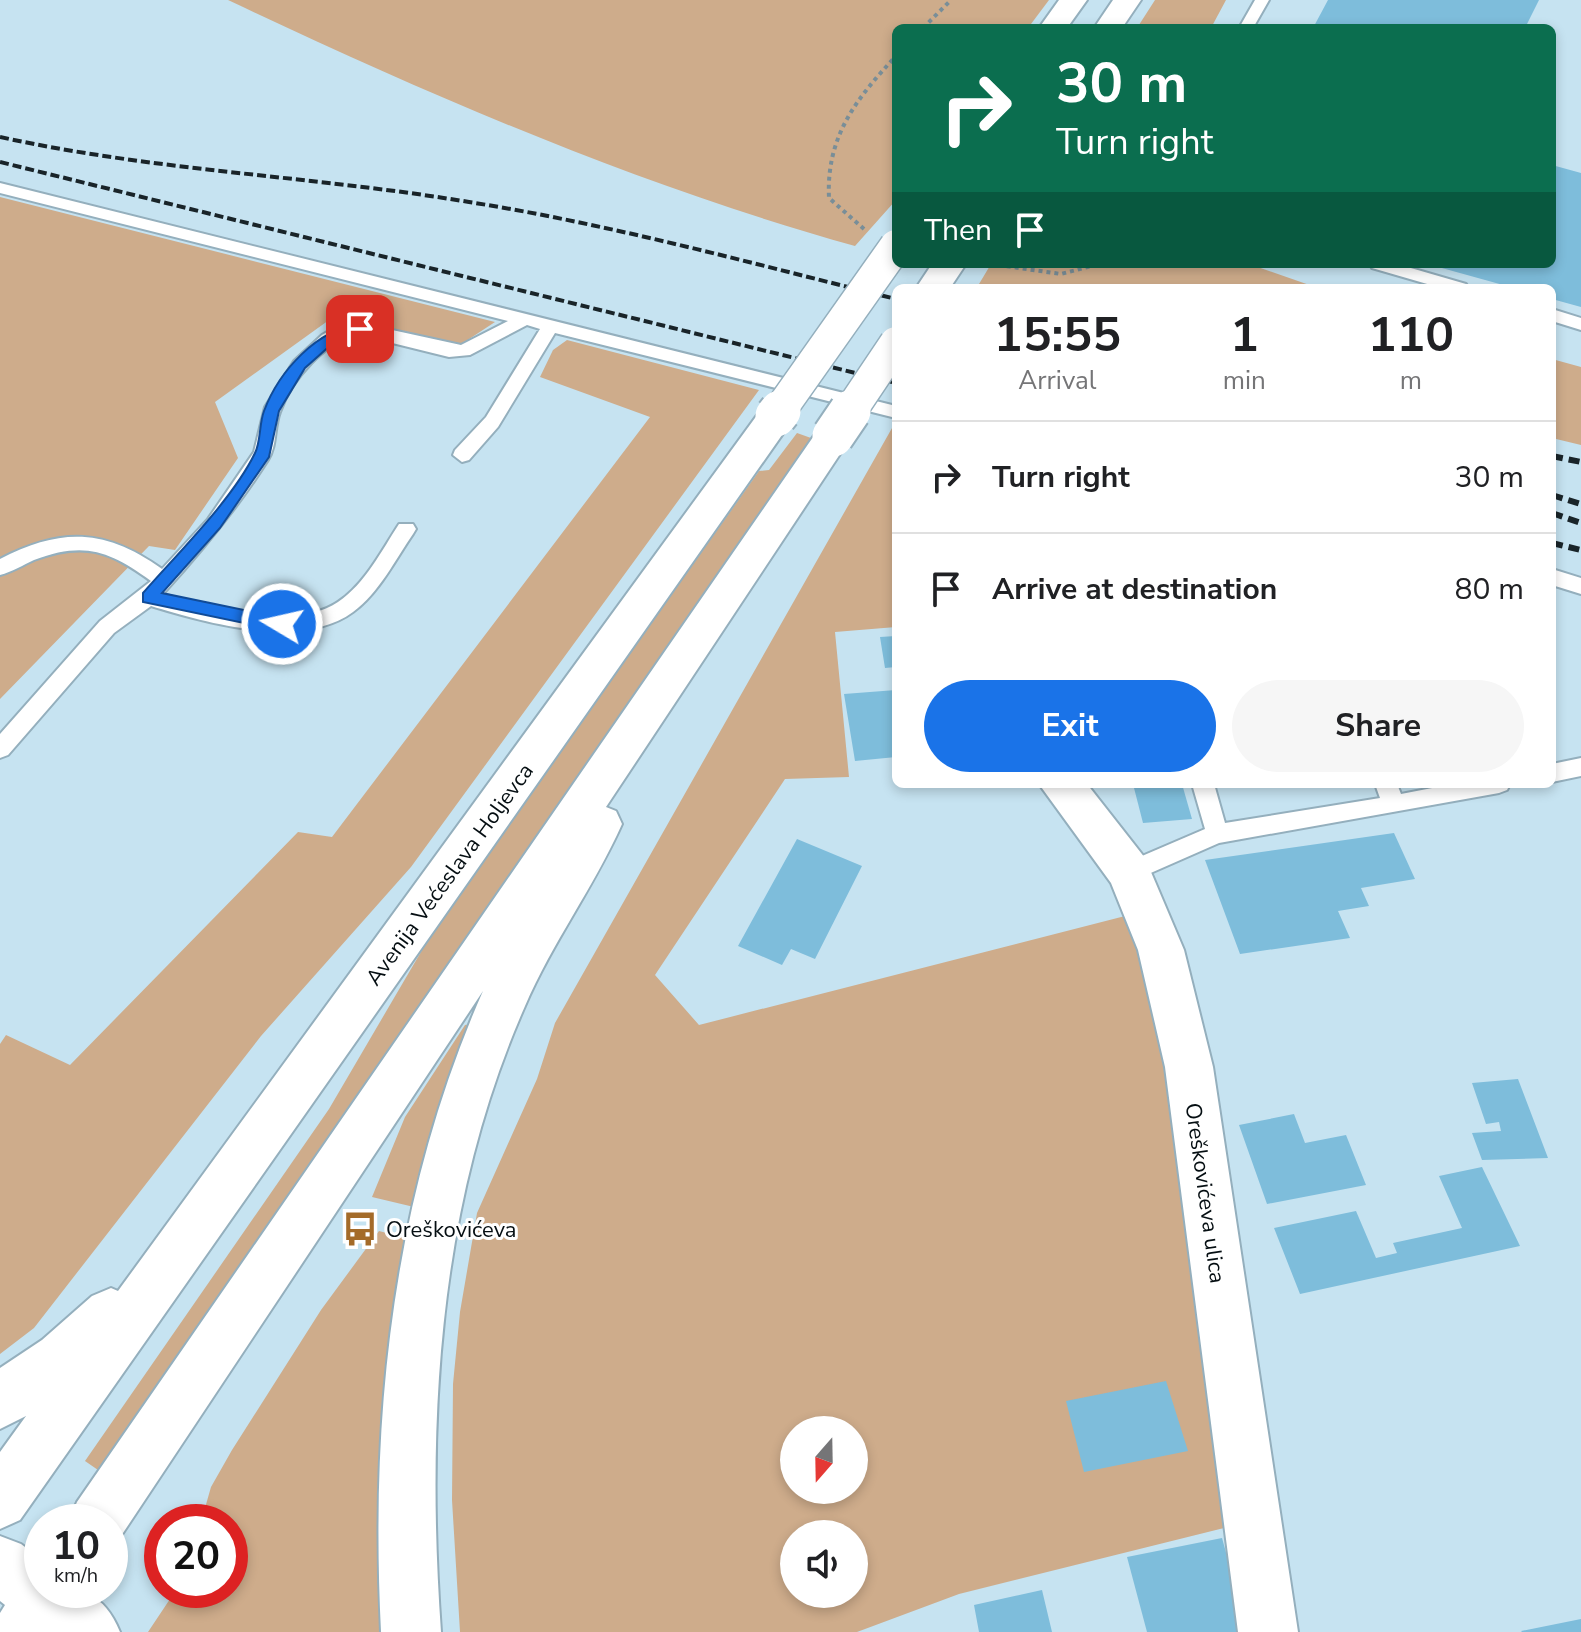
<!DOCTYPE html>
<html lang="en">
<head>
<meta charset="utf-8">
<style>
	:root { --surface:#fff; --page:#f6f6f6; --text:#202124; --muted:#757577; --line:#e0e0e0; --accent:#1a73e8 }
	body { margin:0; font-family:"Nunito Sans",sans-serif; background:var(--page); color:var(--text); height:100vh; display:flex; flex-direction:column; font-size:30px; white-space:nowrap }
	* { box-sizing:border-box; margin:0 }
	p { font-size:26px; color:var(--muted) }
	.icon { flex:none; width:44px; height:44px; fill:none; stroke:currentColor; stroke-width:2; stroke-linecap:round; stroke-linejoin:round }
	.map { position:relative; flex:1; overflow:hidden }
	.details { position:absolute; left:892px; top:284px; width:664px; height:504px; display:flex; flex-direction:column; background:var(--surface); border-radius:12px; box-shadow:0 4px 12px #0003 }
	.details>* { flex:none }
	.banner { position:absolute; left:892px; top:24px; width:664px; height:244px; border-radius:12px; box-shadow:0 4px 12px #0003; background:#0b6e4f; color:#fff; overflow:hidden }
	.needle { width:52px; rotate:200deg }
	.controls { position:absolute; left:780px; top:1416px; display:grid; gap:16px }
	.controls a { display:grid; place-items:center; width:88px; height:88px; border-radius:50%; background:var(--surface); box-shadow:0 4px 12px #0003; font-size:40px }
	.speed { position:absolute; left:24px; top:1504px; display:flex; gap:16px; font-size:40px; font-weight:700; text-align:center }
	.speed>* { display:grid; place-content:center; width:104px; height:104px; border-radius:50%; background:var(--surface); box-shadow:0 4px 12px #0003; line-height:1 }
	.speed small { font-size:20px; font-weight:400 }
	.speed .limit { border:12px solid #d22; background:#fff; color:#111 }
	.pin { position:absolute; display:grid; place-items:center; width:68px; height:68px; color:#fff; margin:-34px; border-radius:16px; box-shadow:0 4px 12px #0006 }
	.me { position:absolute; width:88px; margin:-44px; rotate:279deg; stroke-linejoin:round; filter:drop-shadow(0 0 6px #0008) }
	.turn { display:flex; align-items:center; gap:28px; height:168px; padding:0 32px; font-size:36px }
	.turn .icon { width:104px; height:104px; stroke-width:2.5 }
	.turn b { display:block; font-size:56px; line-height:68px }
	.then { display:flex; align-items:center; height:76px; padding:0 32px; background:#0003; gap:16px; font-size:30px }
	.eta { display:flex; justify-content:space-evenly; align-items:center; height:136px; text-align:center }
	.eta b { font-size:48px; font-weight:700; line-height:56px }
	.cta { display:flex; gap:16px; margin-top:auto; padding:16px 32px }
	.cta a { flex:1; height:92px; border-radius:48px; background:var(--accent); color:#fff; font-size:32px; font-weight:700; line-height:92px; text-align:center }
	.cta a+a { background:var(--page); color:var(--text) }
	ul { padding:0; list-style:none }
	li { display:flex; align-items:center; gap:24px; height:112px; padding:0 32px; border-top:2px solid var(--line) }
	li div { flex:1 }
	li b { display:block; font-size:30px }
	li em { font-style:normal }
	.map>svg:first-child { display:block }
</style>
</head>
<body>
<div class="map">
<svg width="1581" height="1632" viewBox="0 0 1581 1632">
	<rect width="100%" height="100%" fill="#c6e3f1"/>
	<path fill="#ceac8b" fill-rule="evenodd" d="M228 0H1049L1028 28H896V200L855 246C639 186 431 96 228 0Z
		M1155 0H1226L1211 28H1137Z
		M0 197 495 322 457 347 336 315 215 402 238 458 175 550 149 546 0 699Z
		M991 264H1249L1318 288H993L979 284Z
		M567 340 759 390 411 867 261 1036 34 1328 0 1354V1044L6 1035 70 1065 298 832 332 837 650 417 540 377 553 350Z
		M1552 359 1581 367V445L1552 438Z
		M896 421V627L835 632 849 777 785 779 655 975 699 1025 1129 915C1185 1114 1201 1323 1228 1527L959 1594 857 1632H460L452 1500 453 1384 460 1312 477 1213 537 1079 555 1023ZM794 1430H854V1490H794ZM794 1534H854V1594H794Z
		M797 433 811 438 98 1470 85 1461 329 1109 435 928 759 471 769 470Z
		M471 1024 414 1207 372 1197 405 1117 465 1025Z
		M379 1231 410 1239 386 1371 383 1484 387 1632H148L176 1590H230V1522H201L211 1487 232 1450 321 1310Z"/>
	<path fill="#7ebddb" d="M1328 0H1539L1525 28H1313Z
		M1552 165 1581 173V307L1552 299V288H1514L1431 265 1552 264Z
		M896 636V667L885 668 880 637Z
		M896 690V757L855 761 844 694Z
		M1133 784H1182L1192 819 1143 823Z
		M1394 833 1415 879 1361 888 1369 906 1338 911 1350 938 1240 954 1205 860Z
		M797 839 862 866 815 959 791 949 782 965 738 946Z
		M1518 1079 1548 1158 1482 1160 1472 1133 1501 1131 1499 1122 1486 1124 1472 1083Z
		M1294 1114 1305 1143 1346 1135 1366 1185 1267 1204 1239 1125Z
		M1482 1167 1520 1246 1300 1294 1274 1228 1356 1211 1376 1258 1397 1253 1393 1243 1462 1228 1439 1176Z
		M1166 1381 1188 1451 1084 1472 1066 1401Z
		M1222 1538 1248 1632H1147L1127 1557Z
		M1042 1590 1052 1632H979L974 1605Z
		M1581 1619V1632H1522L1521 1631Z"/>
	<g fill="none" stroke-linecap="round" stroke-linejoin="round">
		<g stroke="#94afbd" stroke-width="4">
			<path id="lane" d="M1255 0H1269L1253 28H1239Z
				M0 183 896 406V418L555 333 498 427 469 460 462 462 453 455 455 450 486 417 540 329 527 325 470 355 449 357 360 335C326 339 291 380 280 412 274 428 277 446 268 460 237 509 201 552 163 594 208 608 296 631 338 602 365 584 382 550 399 524H413L416 529 413 534C395 560 379 593 353 612 302 650 206 623 151 606L114 633 8 755 0 758V734L100 621 151 581C109 551 85 541 34 560 23 565 12 572 0 575V559C62 527 106 529 162 569L208 519 254 452 265 407 294 361 322 335 336 327 360 323 461 345 508 321 0 193Z
				M1370 264H1397L1466 284 1468 288H1441L1372 268Z
				M1552 309 1581 318V330L1552 321Z
				M1552 569 1581 578V594L1552 585Z
				M1581 758V776L1552 782V764Z
				M1192 784H1214L1225 823 1380 798 1375 784H1397L1401 794 1453 784H1510L1507 790 1499 793 1219 843 1137 879 1129 882 1121 879 1118 872 1121 865 1205 829Z"/>
		</g>
		<g stroke="#94afbd" stroke-width="4">
			<path id="street" d="M1039 784H1087L1145 858 1184 950 1213 1067 1298 1632H1238L1165 1067 1138 950 1111 883Z"/>
		</g>
		<g stroke="#94afbd" stroke-width="4">
			<path id="secondary" d="M1059 0H1087L1067 28H1039Z
				M1113 0H1141L1122 28H1094Z
				M932 264H966L950 288H916Z
				M776 403 789 407 794 416 789 425 20 1520 0 1529V1452L26 1416 0 1429V1368L42 1340 92 1296 111 1288 118 1291 763 407Z
				M833 423 846 427 851 436 846 445 606 807 616 811 622 824C594 887 552 943 525 1006 438 1202 426 1421 441 1632H381C370 1412 393 1195 483 991L117 1542 110 1546V1522H68L77 1502 820 427Z
				M0 1536 21 1544 42 1560V1590C83 1590 103 1591 120 1632H0V1613L5 1605 0 1601Z"/>
		</g>
		<path stroke="#798e98" stroke-width="4" stroke-dasharray="4 4" stroke-linecap="butt" d="M923 28 951 0
			M864 229 829 198C826 137 856 99 896 56
			M991 264 1061 274 1099 264"/>
		<use href="#lane" fill="#fff" fill-rule="evenodd"/>
		<use href="#street" fill="#fff" fill-rule="evenodd"/>
		<use href="#secondary" fill="#fff" fill-rule="evenodd"/>
		<path stroke="#192429" stroke-width="4" stroke-dasharray="9 4" stroke-linecap="butt" d="M0 137C155 171 313 176 469 202 614 225 754 264 896 299
			M0 162 896 383"/>
		<path stroke="#192429" stroke-width="6" stroke-dasharray="11 6" stroke-linecap="butt" d="M1552 456 1581 462
			M1552 495 1581 504
			M1552 513 1581 523
			M1552 543 1581 550"/>
		<g stroke="#94afbd" stroke-width="35" stroke-linecap="butt">
			<path id="secondary-bridge-far1" d="M778 413 896 246
				M849 413 896 343"/>
		</g>
		<g stroke="#94afbd" stroke-width="45" stroke-linecap="butt">
			<path id="secondary-bridge" d="M776 416 780 411
				M833 436 850 411"/>
		</g>
		<use href="#secondary-bridge-far1" stroke="#fff" stroke-width="32"/>
		<use href="#secondary-bridge" stroke="#fff" stroke-width="41"/>
	</g>
	<path fill="#1a73e8" stroke="#114b97" stroke-width="2" d="M360 324 365 325V332L346 335 333 343 305 368 279 411 269 457 220 528 162 593 282 618 287 620V629L282 631 143 602V593C177 554 233 499 255 453 261 441 259 424 264 411 279 371 317 329 360 324Z"/>
	<defs>
		<g id="bus-bare" transform="scale(2.76)"><path d="M-5-6H5V4H4V6H2V4H-2V6H-4V4H-5ZM-3.5-4V0h7V-4ZM-3.5 1.2v1.5H-2V1.2ZM2 1.2v1.5H3.5V1.2Z" fill="#a46b29" stroke="#fff" stroke-width="2.5" paint-order="stroke"/></g>
	</defs>
	<g fill-rule="evenodd">
		<use href="#bus-bare" x="360" y="1229"/>
	</g>
	<g text-anchor="middle" stroke-width="6" stroke-linejoin="round" paint-order="stroke">
		<g font-size="22" fill="#050e12" stroke="#fff">
			<text transform="translate(449 874) rotate(-54)" y="8">Avenija Većeslava Holjevca</text>
			<text transform="translate(1206 1193) rotate(82)" y="8">Oreškovićeva ulica</text>
		</g>
		<g font-size="22" fill="#050e12" stroke="#fff" text-anchor="start">
			<text x="386" y="1237">Oreškovićeva</text>
		</g>
	</g>
</svg>
<div class="controls">
<a><svg class="needle" viewBox="-14 -14 28 28"><path d="M0-13l5 13h-10z" fill="#e53935"/><path d="M0 13l5-13h-10z" fill="#757577"/></svg></a>
<a><svg class="icon" aria-label="sound" viewBox="0 0 24 24"><path d="M4 9h4l5-4v14l-5-4H4zM17 9q2 3 0 6"/></svg></a>
</div>
<div class="speed"><div>10<small>km/h</small></div><div class="limit">20</div></div>
<div class="pin" style="left:360px;top:329px;background:#d93025"><svg class="icon" aria-label="arrive" viewBox="0 0 24 24"><path d="M6 21V4h12l-3 4 3 4H6"/></svg></div>
<svg class="me" style="left:282px;top:624px" viewBox="-20 -20 40 40"><circle r="17" fill="#1a73e8" stroke="#fff" stroke-width="3"/><path d="M0-11L8 9 0 5-8 9z" fill="#fff"/></svg>
<div class="banner">
<div class="turn"><svg class="icon" aria-label="right" viewBox="0 0 24 24"><path d="M7 20v-9h11M14 6l5 5-5 5"/></svg><div><b>30 m</b>Turn right</div></div>
<div class="then">Then<svg class="icon" aria-label="arrive" viewBox="0 0 24 24"><path d="M6 21V4h12l-3 4 3 4H6"/></svg></div>
</div>
<section class="details">
<div class="eta">
<div><b>15:55</b><p>Arrival</p></div>
<div><b>1</b><p>min</p></div>
<div><b>110</b><p>m</p></div>
</div>
<ul>
<li><svg class="icon" aria-label="right" viewBox="0 0 24 24"><path d="M7 20v-9h11M14 6l5 5-5 5"/></svg><div><b>Turn right</b></div><em>30 m</em></li>
<li><svg class="icon" aria-label="arrive" viewBox="0 0 24 24"><path d="M6 21V4h12l-3 4 3 4H6"/></svg><div><b>Arrive at destination</b></div><em>80 m</em></li>
</ul>
<div class="cta"><a>Exit</a><a>Share</a></div>
</section>
</div>
</body>
</html>
